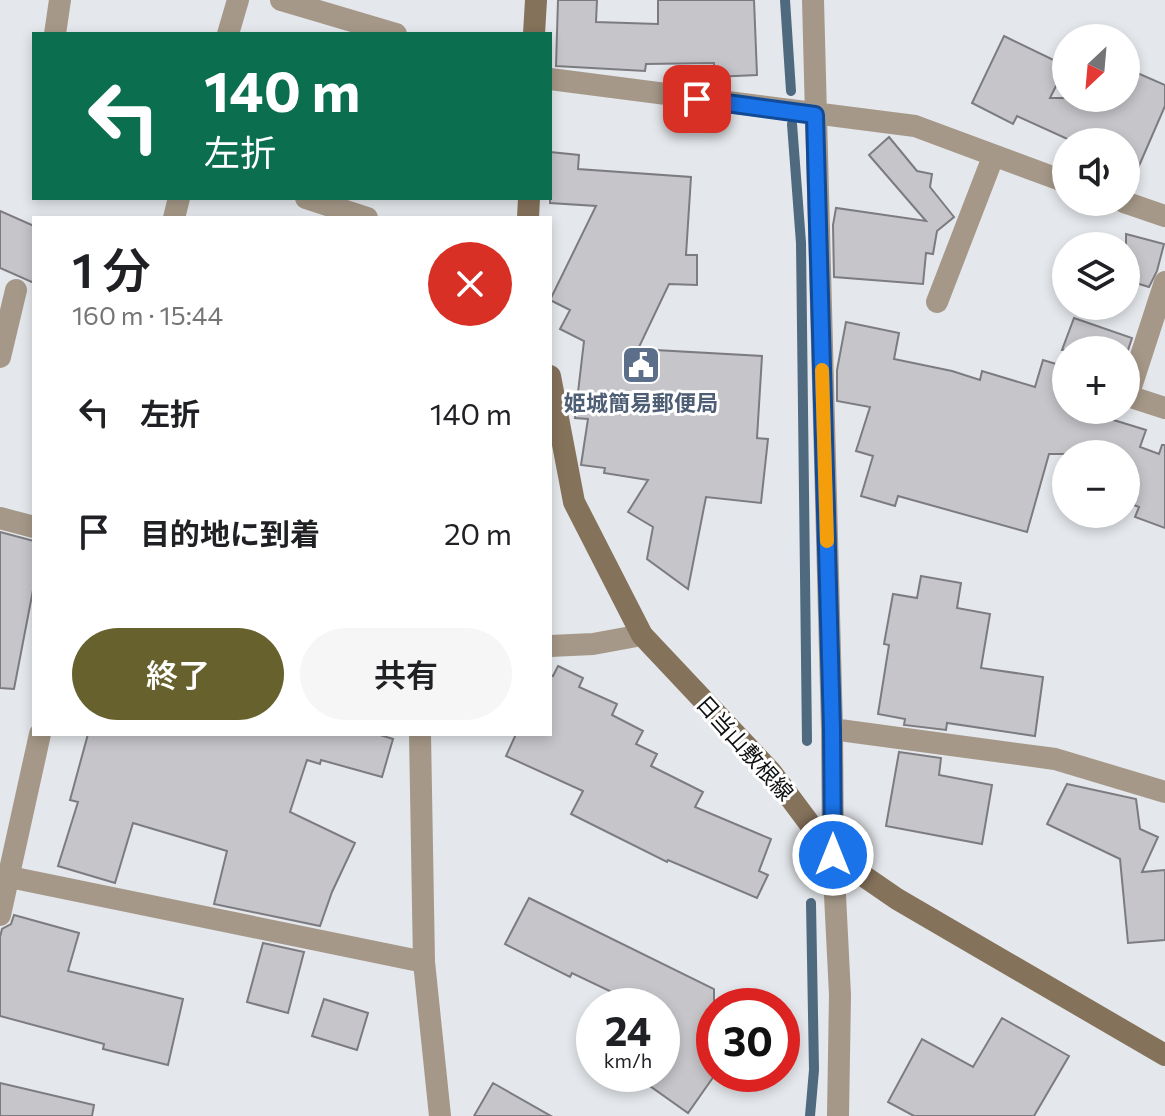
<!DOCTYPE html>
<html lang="ja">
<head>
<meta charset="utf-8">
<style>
	:root { --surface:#fff; --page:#f6f6f6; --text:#202124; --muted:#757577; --accent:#66612d }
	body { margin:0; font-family:Commissioner,"Noto Sans JP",sans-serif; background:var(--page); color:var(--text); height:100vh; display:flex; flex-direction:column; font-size:30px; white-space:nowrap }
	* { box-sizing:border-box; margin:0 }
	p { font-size:26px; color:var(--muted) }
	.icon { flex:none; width:44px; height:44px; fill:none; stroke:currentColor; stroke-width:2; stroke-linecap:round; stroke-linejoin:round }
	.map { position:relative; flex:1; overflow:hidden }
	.panel { position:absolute; left:32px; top:216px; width:520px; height:520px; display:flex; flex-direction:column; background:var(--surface); border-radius:0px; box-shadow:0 4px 12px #0003 }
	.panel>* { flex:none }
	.banner { position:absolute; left:32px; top:32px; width:520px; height:168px; border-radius:0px; box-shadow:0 4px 12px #0003; background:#0b6e4f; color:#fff; overflow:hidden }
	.needle { width:52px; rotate:206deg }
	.tools { position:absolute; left:1052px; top:24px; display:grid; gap:16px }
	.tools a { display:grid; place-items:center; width:88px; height:88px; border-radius:50%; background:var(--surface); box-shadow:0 4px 12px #0003; font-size:40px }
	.speed { position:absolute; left:576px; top:988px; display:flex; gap:16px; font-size:40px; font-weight:700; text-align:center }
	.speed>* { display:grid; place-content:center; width:104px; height:104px; border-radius:50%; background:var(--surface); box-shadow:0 4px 12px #0003; line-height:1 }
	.speed small { font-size:20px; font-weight:400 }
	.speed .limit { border:12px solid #d22; background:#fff; color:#111 }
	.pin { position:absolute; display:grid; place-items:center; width:68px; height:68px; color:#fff; margin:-34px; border-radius:16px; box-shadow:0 4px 12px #0006 }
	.me { position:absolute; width:88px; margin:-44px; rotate:0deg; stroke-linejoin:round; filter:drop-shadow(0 0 6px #0008) }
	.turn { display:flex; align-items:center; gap:28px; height:168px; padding:0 40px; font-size:36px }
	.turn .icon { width:104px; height:104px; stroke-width:2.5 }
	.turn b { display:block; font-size:56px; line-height:68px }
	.round { display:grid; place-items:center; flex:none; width:84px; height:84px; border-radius:42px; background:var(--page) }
	.head { display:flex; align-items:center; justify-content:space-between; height:136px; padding:0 40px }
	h1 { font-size:48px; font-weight:600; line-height:60px }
	.button { display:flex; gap:16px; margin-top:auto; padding:16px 40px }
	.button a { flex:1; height:92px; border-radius:48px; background:var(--accent); color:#fff; font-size:32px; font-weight:600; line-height:92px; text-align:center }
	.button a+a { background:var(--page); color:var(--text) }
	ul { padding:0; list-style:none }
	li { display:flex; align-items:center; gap:24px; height:120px; padding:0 40px }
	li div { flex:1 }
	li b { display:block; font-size:30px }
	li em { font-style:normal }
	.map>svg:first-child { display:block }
</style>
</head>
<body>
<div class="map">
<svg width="1165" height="1116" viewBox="0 0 1165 1116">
	<rect width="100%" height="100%" fill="#e4e7eb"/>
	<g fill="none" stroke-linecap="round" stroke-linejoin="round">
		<path stroke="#4f697f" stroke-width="10" d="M785 0 791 91
			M792 124 801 243 807 741
			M810 1116 814 1070 811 903"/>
	</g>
	<path fill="#c5c5ca" stroke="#7c7b80" stroke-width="2" d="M558 0H597L596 22 658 24V0H754L757 75 714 77V63L646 64 645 71 556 66Z
		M1004 36 1066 66 1050 98H1126V68L1165 85V106L1129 189 1126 188V142H1074L1017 116 1013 124 972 103Z
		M889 137 917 171 932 174 930 187 954 217 937 231 933 254 926 253 923 284 834 277 833 225 836 208 926 221 869 155Z
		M550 152 579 155 578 169 691 177 686 255H697V285L669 284 638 349 762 356 757 438 768 439 761 503 706 497 688 589 647 559 653 527 628 512 648 480 604 473 605 468 581 465 588 419 575 418 584 341 560 329 570 310 550 300 596 206 550 203Z
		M0 211 34 226V283L0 268Z
		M1126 234 1164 244 1157 271 1149 287 1126 280Z
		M1074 318 1132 338 1128 350H1062Z
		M846 322 899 333 894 359 952 371 980 380 982 371 1035 387 1043 360 1066 367V410H1081L1146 430 1140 447 1159 454 1162 445H1165V528L1135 517 1139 507 1126 502V454H1049L1027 532 898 496 895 506 861 496 873 456 856 451 870 407 837 401V370Z
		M0 532 34 541V585L14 689 0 688Z
		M921 576 961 583 957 608 990 614 981 668 1043 677 1035 736 947 723 946 730 904 725 905 719 878 714 889 645 884 644 893 594 917 598Z
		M558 666 583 678 579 687 617 704 612 715 643 731 636 744 657 754 651 766 703 792 695 807 771 839 759 871 768 875 757 898 668 860 667 862 571 814 583 791 506 756 516 734H550V675L553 676Z
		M88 734H377L393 739 382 777 321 760 320 764 307 760 290 812 355 843 332 892 320 926 214 904 227 851 133 823 115 883 58 866 78 802 70 800Z
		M899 752 941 758 939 775 992 785 982 844 886 826Z
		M1067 784 1136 799 1140 829 1158 837 1142 872 1165 870V940L1128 943 1120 859 1047 824Z
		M529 898 714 989V1076L688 1113 633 1074H662V1006H641L572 973 570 977 505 944Z
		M14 915 79 933 68 971 183 999 168 1065 103 1049 104 1044 0 1016V937L2 929 11 924Z
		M263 943 304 952 288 1013 247 1002Z
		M324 999 368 1013 357 1050 312 1036Z
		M1002 1018 1069 1056 1034 1116H914L888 1102 922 1039 973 1067Z
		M0 1083 94 1105 92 1116H0Z
		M493 1083 551 1116H474Z"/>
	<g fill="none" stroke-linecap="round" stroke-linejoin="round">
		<path stroke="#a59888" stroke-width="22" d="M281 0 396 34
			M813 0 832 729 833 855 840 995 838 1116
			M55 34 60 0
			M228 34 238 0
			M550 79 915 126 1066 182
			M306 198 367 218
			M1124 202 1165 216
			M174 218 179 198
			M1165 282 1128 396 1165 408
			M937 302 993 157
			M0 357 16 290
			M0 518 34 527
			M550 646 593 644 642 635
			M832 729 1055 759 1165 792
			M420 734 424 962 440 1116
			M0 875 424 962
			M0 915 40 734"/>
		<path stroke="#85725b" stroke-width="22" d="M534 34 536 0
			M528 218 529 198
			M550 376 574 502 642 635 771 772 833 855 897 899 1165 1055"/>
	</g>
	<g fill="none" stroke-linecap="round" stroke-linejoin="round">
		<g stroke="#114b97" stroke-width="20">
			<path id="route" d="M697 99 815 115 832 729 833 855"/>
		</g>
		<use href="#route" stroke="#1a73e8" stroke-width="14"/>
		<path stroke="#f59e0b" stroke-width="14" d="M822 370 827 541"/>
	</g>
	<defs>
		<g id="civic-square" transform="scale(2)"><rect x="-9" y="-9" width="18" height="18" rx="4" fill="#5c6f8a" stroke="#fff"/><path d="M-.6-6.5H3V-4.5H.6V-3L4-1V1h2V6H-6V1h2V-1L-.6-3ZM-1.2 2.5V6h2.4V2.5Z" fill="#fff"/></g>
	</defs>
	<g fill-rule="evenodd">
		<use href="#civic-square" x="641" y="365"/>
	</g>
	<g text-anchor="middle" stroke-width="6" stroke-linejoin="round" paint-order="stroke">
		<g font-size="22" font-weight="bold" fill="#4e5e75" stroke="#fff">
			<text x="641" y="411">姫城簡易郵便局</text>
		</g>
		<g font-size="22" fill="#0e0f10" stroke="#fff">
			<text transform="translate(745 748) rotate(48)" y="8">日当山敷根線</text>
		</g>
	</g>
</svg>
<div class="tools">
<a><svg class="needle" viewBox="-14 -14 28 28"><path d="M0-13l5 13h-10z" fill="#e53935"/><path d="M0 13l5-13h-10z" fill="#757577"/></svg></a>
<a><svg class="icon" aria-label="sound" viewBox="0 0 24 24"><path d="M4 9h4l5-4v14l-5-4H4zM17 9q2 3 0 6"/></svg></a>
<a><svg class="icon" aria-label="layers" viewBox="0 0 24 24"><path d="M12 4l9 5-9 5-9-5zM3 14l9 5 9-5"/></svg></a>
<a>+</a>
<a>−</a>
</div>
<div class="speed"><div>24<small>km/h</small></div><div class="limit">30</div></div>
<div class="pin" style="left:697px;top:99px;background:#d93025"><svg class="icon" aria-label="arrive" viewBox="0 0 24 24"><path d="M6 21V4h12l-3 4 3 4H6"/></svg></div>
<svg class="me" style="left:833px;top:855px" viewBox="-20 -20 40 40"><circle r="17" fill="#1a73e8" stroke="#fff" stroke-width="3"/><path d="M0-11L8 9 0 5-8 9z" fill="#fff"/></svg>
<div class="banner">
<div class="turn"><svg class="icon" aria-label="left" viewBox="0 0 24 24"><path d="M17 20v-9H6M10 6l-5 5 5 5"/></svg><div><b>140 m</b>左折</div></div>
</div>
<section class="panel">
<div class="head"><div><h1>1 分</h1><p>160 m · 15:44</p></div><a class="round" style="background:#d93025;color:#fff"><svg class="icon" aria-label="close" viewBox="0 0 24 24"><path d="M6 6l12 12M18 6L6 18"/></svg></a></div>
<ul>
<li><svg class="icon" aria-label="left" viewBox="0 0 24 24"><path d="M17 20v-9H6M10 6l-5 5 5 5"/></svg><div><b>左折</b></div><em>140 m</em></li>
<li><svg class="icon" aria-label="arrive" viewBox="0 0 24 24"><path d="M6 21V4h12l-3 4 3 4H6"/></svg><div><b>目的地に到着</b></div><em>20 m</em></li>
</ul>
<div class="button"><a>終了</a><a>共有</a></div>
</section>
</div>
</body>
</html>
